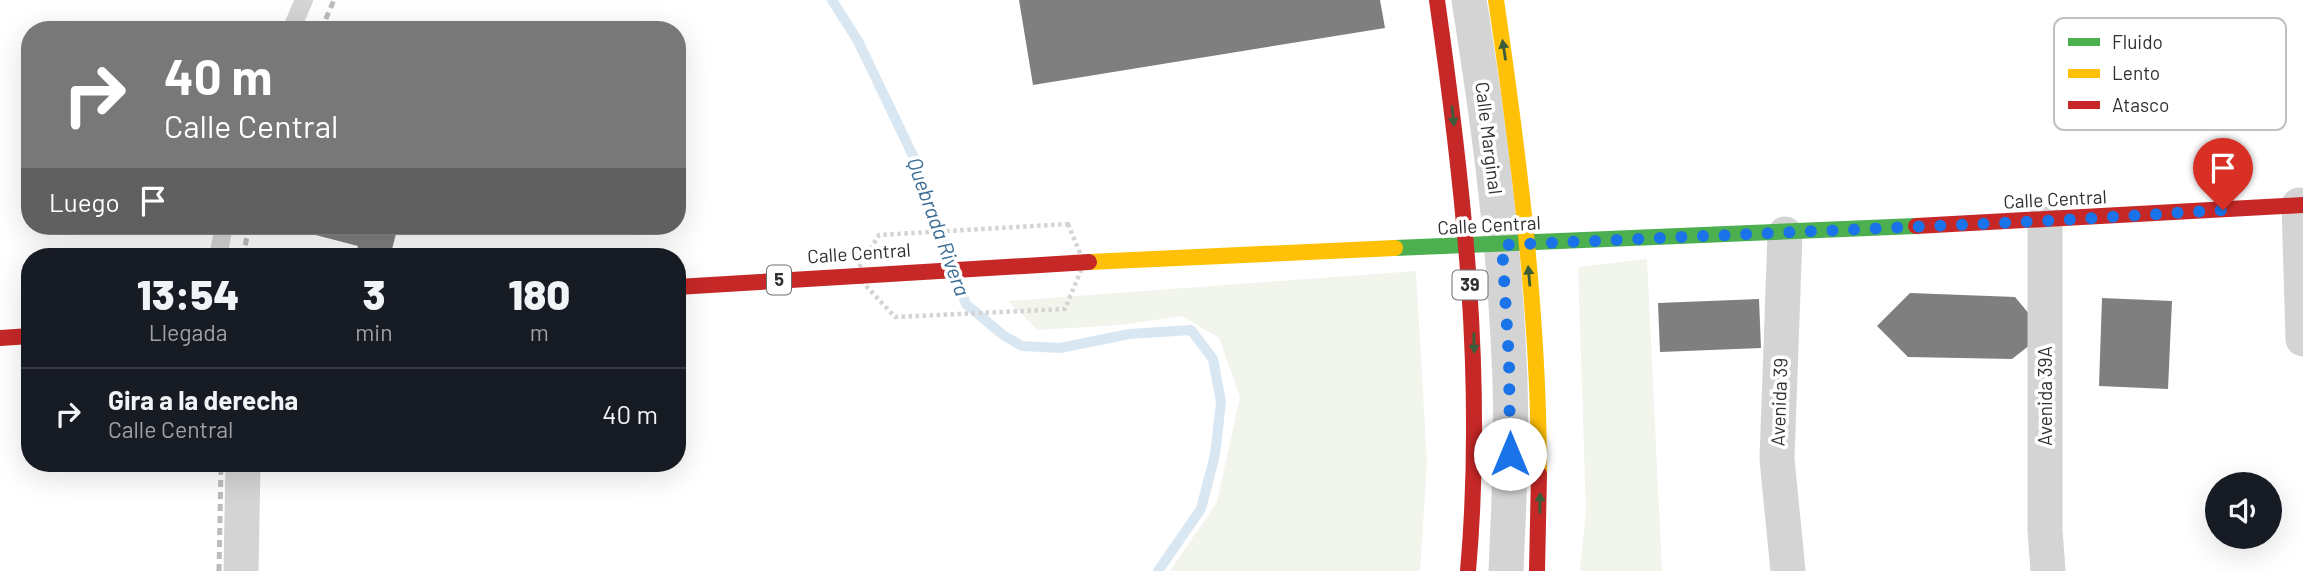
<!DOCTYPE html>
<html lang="es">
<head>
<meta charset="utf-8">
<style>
	:root { --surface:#171b24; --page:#20242c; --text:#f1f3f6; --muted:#9ea1a6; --line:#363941 }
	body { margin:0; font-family:Barlow,sans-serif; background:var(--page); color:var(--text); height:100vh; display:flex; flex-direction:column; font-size:26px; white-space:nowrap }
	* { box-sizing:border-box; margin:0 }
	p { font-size:23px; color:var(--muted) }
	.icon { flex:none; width:38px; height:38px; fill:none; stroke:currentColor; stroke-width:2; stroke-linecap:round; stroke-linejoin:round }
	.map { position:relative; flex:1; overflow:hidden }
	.sheet { position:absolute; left:21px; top:248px; width:665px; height:224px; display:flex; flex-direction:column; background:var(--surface); border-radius:28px; box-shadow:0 7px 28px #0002 }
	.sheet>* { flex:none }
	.hud { position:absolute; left:21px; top:21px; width:665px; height:214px; border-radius:28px; box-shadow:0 7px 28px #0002; background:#787878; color:#fff; overflow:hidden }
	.fabs { position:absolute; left:2205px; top:472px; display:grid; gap:14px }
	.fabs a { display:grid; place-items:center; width:77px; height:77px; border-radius:50%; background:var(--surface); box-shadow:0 7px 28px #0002; font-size:35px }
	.pin { position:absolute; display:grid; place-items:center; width:60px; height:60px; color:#fff; margin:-72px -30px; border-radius:50% 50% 50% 0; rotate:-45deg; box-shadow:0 0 7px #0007 }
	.pin .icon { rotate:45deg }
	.me { position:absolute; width:77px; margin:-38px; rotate:0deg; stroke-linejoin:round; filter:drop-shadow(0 0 5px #0008) }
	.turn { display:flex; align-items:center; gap:24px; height:147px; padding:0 28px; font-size:32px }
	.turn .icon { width:91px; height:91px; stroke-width:2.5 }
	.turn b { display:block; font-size:49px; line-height:60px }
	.then { display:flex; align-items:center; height:66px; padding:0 28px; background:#0003; gap:14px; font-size:26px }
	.eta { display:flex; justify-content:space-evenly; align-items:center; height:119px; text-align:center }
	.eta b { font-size:42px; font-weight:800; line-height:49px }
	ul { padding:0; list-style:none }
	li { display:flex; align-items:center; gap:21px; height:91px; padding:0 28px; border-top:2px solid var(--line) }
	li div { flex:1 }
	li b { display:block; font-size:26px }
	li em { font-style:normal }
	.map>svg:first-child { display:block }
</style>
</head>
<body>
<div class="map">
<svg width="2303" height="571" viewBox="0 0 2303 571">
	<rect width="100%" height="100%" fill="#fff"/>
	<path fill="#f1f5ec" d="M1647 259 1662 571H1580L1586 511 1578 267Z
		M1416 271 1427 463 1420 571H1170L1217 502 1240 397 1219 338 1182 316 1120 325 1038 330 1008 301Z"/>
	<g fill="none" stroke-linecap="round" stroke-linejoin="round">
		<path stroke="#d9e7f3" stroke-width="10" d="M832 0 858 41 917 164 966 304 1003 335 1022 346 1060 348 1129 334 1191 330 1213 359 1221 402 1215 455 1201 509 1158 571"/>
	</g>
	<path fill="#7f7f7f" d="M1019 0H1380L1385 28 1033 85Z
		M281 226H398L390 257H355L358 246Z
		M1910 293 2015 297 2045 333 2012 359 1908 357 1877 326Z
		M2102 298 2172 301 2168 389 2099 386Z
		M1759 299 1761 348 1660 352 1658 303Z"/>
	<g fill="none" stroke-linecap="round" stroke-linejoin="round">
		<path stroke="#d4d4d4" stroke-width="4.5" stroke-dasharray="3.5 3.5" stroke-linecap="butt" d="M1068 224 1084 263 1065 309 895 317 855 274 879 235Z"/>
		<path stroke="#d4d4d4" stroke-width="18" d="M291 30 304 0
			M218 257 224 226"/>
		<path stroke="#d4d4d4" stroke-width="35" d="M1469 0C1488 119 1504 238 1509 359 1513 429 1509 500 1506 571
			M2299 205 2303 339
			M2045 221V530L2048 571
			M1785 234 1777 459 1788 571
			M241 571 243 464"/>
		<path stroke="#4caf50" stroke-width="16" d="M1395 248 1916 226"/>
		<path stroke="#ffc107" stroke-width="16" d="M1089 262 1395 248"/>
		<path stroke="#c62828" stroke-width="16" d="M1916 226 2303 205
			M677 287 1089 262
			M0 338 30 336"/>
		<path stroke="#bcbcbc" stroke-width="5" stroke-dasharray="7 5" stroke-linecap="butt" d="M321 30 334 0
			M243 257 249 226
			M219 571 221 464"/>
		<path stroke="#ffc107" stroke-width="16" d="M1496 0C1519 157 1539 314 1539 474"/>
		<path stroke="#c62828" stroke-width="16" d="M1437 0C1464 190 1485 379 1468 571
			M1537 571 1539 474"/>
	</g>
	<defs><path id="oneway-solid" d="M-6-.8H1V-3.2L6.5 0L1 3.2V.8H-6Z" transform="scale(1.75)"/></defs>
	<g fill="#3a5c3b">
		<use href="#oneway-solid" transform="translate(1504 50) rotate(-99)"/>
		<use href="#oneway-solid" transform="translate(1453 116) rotate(84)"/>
		<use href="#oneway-solid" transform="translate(1529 276) rotate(-95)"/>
		<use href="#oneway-solid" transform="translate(1474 343) rotate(89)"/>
		<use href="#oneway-solid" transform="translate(1540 503) rotate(-89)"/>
	</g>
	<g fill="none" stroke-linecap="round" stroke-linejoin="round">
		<path stroke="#1a73e8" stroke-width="12" stroke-dasharray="0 21.6" d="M1510 454 1509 360 1502 245 2045 221 2223 210"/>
	</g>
	<g text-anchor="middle" stroke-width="7" stroke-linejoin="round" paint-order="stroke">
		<g fill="#fff" stroke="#6e6e6e" stroke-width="2">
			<rect x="767" y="265.5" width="24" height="29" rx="5"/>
			<rect x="1452.5" y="270.5" width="35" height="29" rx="5"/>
		</g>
		<g font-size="18" font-weight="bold" fill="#303030">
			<text x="779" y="286">5</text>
			<text x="1470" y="291">39</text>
		</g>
		<g font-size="19" fill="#303030" stroke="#fff">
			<text transform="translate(1489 138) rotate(83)" y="7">Calle Marginal</text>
			<text transform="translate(2055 199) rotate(-3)" y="7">Calle Central</text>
			<text transform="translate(1489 225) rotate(-3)" y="7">Calle Central</text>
			<text transform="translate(859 253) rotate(-4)" y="7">Calle Central</text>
			<text transform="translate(2045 396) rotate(-90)" y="7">Avenida 39A</text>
			<text transform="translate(1779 402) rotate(-88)" y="7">Avenida 39</text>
		</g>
		<g font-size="21" font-style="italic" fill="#3a6d96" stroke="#fff">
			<text transform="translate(938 227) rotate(70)" y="7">Quebrada Rivera</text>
		</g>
	</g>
	<rect x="2054" y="18" width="232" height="112" rx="10" fill="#fff" stroke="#c1c1c1" stroke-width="2"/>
	<rect x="2068" y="38" width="32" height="8" fill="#4caf50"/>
	<rect x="2068" y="69" width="32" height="9" fill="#ffc107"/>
	<rect x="2068" y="101" width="32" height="8" fill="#c62828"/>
	<g font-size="19" fill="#303030">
		<text x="2112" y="49">Fluido</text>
		<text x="2112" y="80">Lento</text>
		<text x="2112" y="112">Atasco</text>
	</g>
</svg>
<div class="fabs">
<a><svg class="icon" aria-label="sound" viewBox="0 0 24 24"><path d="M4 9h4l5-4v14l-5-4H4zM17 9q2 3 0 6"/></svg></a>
</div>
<div class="pin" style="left:2223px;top:210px;background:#d93025"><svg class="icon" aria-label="arrive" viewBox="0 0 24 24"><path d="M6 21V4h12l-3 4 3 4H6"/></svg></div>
<svg class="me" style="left:1510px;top:454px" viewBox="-20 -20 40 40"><circle r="19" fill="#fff"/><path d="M0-13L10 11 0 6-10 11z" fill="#1a73e8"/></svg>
<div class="hud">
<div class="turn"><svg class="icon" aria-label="right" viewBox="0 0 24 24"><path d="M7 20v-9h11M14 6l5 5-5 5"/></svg><div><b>40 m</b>Calle Central</div></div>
<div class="then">Luego<svg class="icon" aria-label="arrive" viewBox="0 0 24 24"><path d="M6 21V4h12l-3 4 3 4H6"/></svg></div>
</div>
<section class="sheet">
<div class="eta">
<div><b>13:54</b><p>Llegada</p></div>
<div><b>3</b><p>min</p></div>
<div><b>180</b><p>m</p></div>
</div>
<ul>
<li><svg class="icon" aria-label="right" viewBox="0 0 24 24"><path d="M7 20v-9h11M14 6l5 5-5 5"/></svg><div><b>Gira a la derecha</b><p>Calle Central</p></div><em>40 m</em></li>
</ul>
</section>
</div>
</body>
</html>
